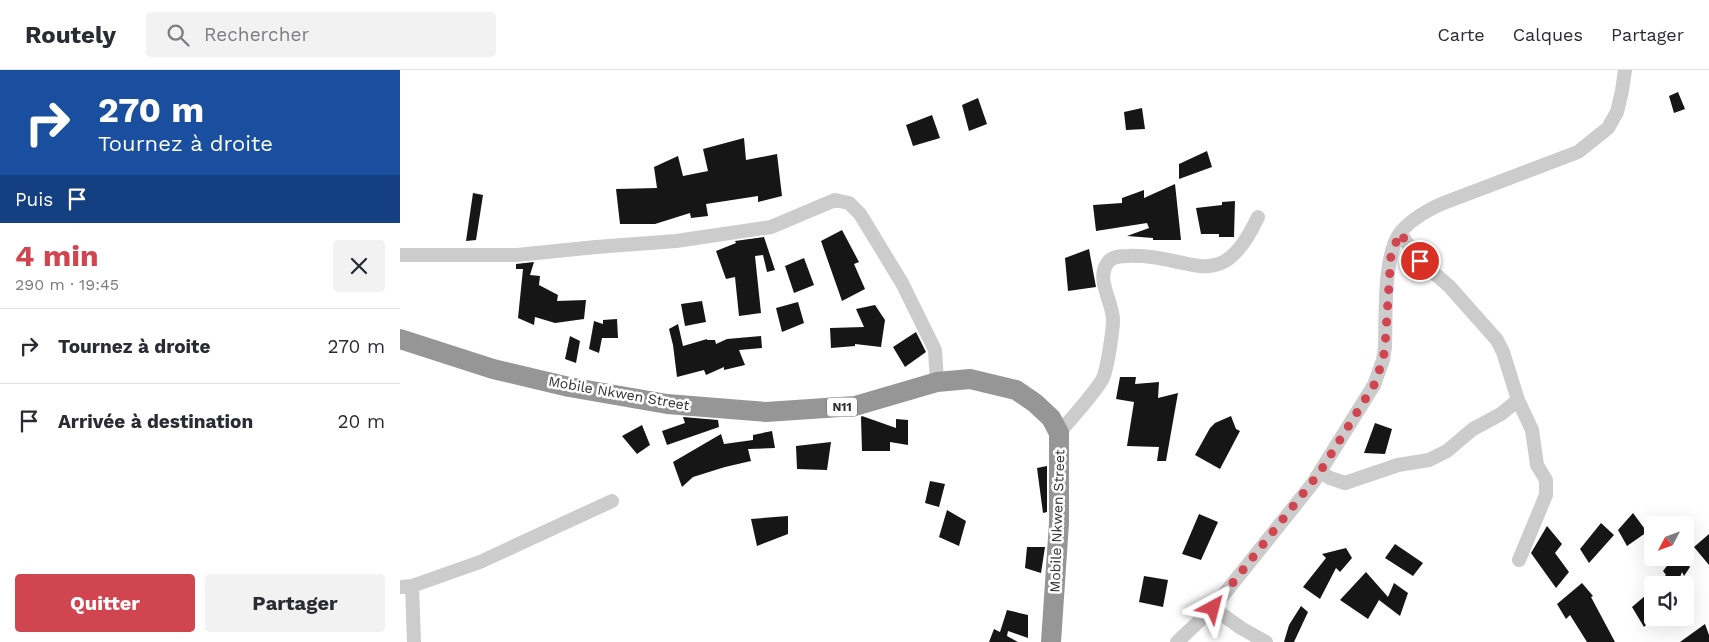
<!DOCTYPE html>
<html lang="fr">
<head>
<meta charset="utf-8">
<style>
	:root { --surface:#fff; --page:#f2f2f3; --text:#2b2b33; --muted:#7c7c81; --line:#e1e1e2; --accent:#d14551 }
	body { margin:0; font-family:"Work Sans",sans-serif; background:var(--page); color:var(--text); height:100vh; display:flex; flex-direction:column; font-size:19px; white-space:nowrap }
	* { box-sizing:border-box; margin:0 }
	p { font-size:16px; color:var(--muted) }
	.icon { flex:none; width:28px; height:28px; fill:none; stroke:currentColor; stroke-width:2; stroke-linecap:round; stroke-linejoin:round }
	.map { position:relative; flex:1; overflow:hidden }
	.details { display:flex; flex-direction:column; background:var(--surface); width:400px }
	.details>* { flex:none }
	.top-card { background:#1a4fa0; color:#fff; overflow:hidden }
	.needle { width:32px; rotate:229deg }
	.controls { position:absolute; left:1244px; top:446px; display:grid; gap:10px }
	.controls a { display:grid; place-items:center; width:50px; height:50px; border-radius:5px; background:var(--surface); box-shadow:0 5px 20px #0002; font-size:25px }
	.pin { position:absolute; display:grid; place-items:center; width:42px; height:42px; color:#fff; margin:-21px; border:2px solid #fff; border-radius:50%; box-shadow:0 1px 5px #0007 }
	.me { position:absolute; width:55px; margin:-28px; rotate:38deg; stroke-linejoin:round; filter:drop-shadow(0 0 4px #0008) }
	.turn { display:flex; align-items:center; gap:18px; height:105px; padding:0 15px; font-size:22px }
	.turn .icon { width:65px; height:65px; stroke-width:2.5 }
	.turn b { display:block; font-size:35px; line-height:42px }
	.then { display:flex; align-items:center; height:48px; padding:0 15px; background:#0003; gap:10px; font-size:19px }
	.round { display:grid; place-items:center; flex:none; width:52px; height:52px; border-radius:5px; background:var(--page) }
	.headline { display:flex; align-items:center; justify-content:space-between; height:85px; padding:0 15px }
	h1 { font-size:30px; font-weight:700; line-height:38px; color:var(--accent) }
	.button { display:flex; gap:10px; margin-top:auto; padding:10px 15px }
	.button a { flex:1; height:58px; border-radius:5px; background:var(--accent); color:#fff; font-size:20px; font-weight:700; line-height:58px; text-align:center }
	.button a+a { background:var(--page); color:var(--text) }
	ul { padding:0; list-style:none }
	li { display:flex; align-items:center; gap:15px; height:75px; padding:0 15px; border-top:1px solid var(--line) }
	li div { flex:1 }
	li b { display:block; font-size:19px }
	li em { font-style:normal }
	header { display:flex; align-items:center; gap:30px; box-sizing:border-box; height:70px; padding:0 25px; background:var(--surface); border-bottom:1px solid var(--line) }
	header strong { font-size:24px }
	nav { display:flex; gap:28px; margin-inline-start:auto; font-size:18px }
	.search { width:350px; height:45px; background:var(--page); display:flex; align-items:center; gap:12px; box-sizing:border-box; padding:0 18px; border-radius:5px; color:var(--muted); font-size:19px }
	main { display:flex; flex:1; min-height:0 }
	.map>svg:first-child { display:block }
</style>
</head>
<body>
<header>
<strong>Routely</strong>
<div class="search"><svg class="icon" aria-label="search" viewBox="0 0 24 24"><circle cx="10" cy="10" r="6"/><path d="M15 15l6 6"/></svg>Rechercher</div>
<nav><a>Carte</a><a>Calques</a><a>Partager</a></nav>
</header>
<main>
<section class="details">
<div class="top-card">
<div class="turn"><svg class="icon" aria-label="right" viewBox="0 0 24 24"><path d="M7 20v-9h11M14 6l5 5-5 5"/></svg><div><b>270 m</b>Tournez à droite</div></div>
<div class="then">Puis<svg class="icon" aria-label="arrive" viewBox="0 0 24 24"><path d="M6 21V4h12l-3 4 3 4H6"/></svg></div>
</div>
<div class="headline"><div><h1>4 min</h1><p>290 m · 19:45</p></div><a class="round"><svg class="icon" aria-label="close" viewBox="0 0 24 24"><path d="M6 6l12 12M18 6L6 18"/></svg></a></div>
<ul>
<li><svg class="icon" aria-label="right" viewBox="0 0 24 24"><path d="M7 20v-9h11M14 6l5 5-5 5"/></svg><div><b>Tournez à droite</b></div><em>270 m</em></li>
<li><svg class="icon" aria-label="arrive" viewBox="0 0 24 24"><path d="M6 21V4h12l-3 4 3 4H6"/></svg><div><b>Arrivée à destination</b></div><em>20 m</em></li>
</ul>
<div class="button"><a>Quitter</a><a>Partager</a></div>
</section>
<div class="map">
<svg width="1309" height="572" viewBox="0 0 1309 572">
	<rect width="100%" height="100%" fill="#fff"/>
	<path fill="#161616" d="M1278 22 1285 39 1274 43 1269 26Z
		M578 28 587 54 569 61 562 35Z
		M742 38 745 59 726 60 724 42Z
		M532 45 540 68 513 76 506 55Z
		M344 68 346 90 377 84 382 126 358 132V126L306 134 308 146 291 148 290 143 255 154H220L216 119 257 118 254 97 278 86 283 106 308 101 303 79Z
		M807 81 812 97 779 109V94Z
		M775 114 781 170H753V168L727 166 749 158 747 153 696 161 693 135 722 133V128L744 120V128Z
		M73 123 83 125 76 170 66 171Z
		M835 131 834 167H819V164H801L796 138 822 135V132Z
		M442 160 459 192 454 194 465 219 442 231 421 171Z
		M364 167 375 200 367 202 363 185 355 186 361 243 339 246 335 207 326 209 316 181 336 173 335 171Z
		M689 179 696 217 668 221 665 188Z
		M404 188 414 215 394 223 385 196Z
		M134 192 130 205 140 206 139 215 158 225 157 231 186 230 184 249 155 253 135 247 134 255 118 248 123 199H116V194Z
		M302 231 306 252 285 256 281 234Z
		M398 232 404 253 382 262 376 238Z
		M475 235 485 250 481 277 455 274V276L431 278 430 258 464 257 456 239Z
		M217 249 218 268H202L199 283 189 279 194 251 203 254V250Z
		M278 254 283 276 307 269V270H315L316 274 327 269 361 266 362 278 339 280 345 295 324 300V297L306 305 304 300 277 307 273 275 269 259Z
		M516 262 526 282 505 297 493 277Z
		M170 266 180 271 176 293 165 289Z
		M720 307H736L735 314 759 312 758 328 778 323 766 391H757L759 377 727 376 734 332 716 329Z
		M462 346 496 358V349L508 350V375L490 372V381H462L461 347Z
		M831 346 836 359 840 361 820 399 795 385 810 358 815 353Z
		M283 347 318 350 319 357 267 375 262 361 285 353Z
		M975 353 992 359 985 384 964 383Z
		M242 355 250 375 237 384 222 366Z
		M372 361 375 378 348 379 351 391 325 397 293 407 282 417 273 392 321 364 324 374 353 370V365Z
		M431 372 427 400 397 399 396 376Z
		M647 396V442L643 443 637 398Z
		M530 411 545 414 539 437 525 433Z
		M547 440 566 451 559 476 539 467Z
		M1233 443 1247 462 1227 476 1218 460Z
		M799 444 818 452 801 490 782 484Z
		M388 446V464L357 476 351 449Z
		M1201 453 1214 465 1189 493 1180 479Z
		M1147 456 1162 474 1155 483 1169 502 1156 518 1131 483Z
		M1309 464V495L1294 477Z
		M995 474 1023 493 1013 506 985 488Z
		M627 477H645L641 503 625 498Z
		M946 478 952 488 940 502 936 498 920 529 903 517 926 488 922 484Z
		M1273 488H1284L1290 497 1284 506 1282 502 1277 515H1255L1266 505 1263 501Z
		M966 502 988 527 994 513 1008 523 1000 546 979 530 968 549 940 530Z
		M744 506 768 510 763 537 739 532Z
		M1182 513 1193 526 1191 527 1215 572H1187L1170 545 1166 549 1157 534Z
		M1252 520V549L1244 557 1232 537Z
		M901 536 908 542 894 572H884L889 555Z
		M607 540 628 545V568L608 561 607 566 618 572H589L594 559 600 562Z
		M1305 554 1309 565V572H1280Z"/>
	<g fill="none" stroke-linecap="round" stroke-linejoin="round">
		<path stroke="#ccc" stroke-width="14" d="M1000 163 1020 191 1049 216 1097 270 1103 282 1118 330 1132 360 1137 395 1146 410V425L1119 490
			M0 185H117L196 177 276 171 371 157 435 130 449 133 460 144 502 213 535 280 537 312
			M659 363C673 346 690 329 702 310 707 302 713 260 713 250 713 231 694 208 709 191 714 186 721 186 727 186 792 183 820 229 858 147
			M920 402 930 408 945 413 998 395 1029 390 1047 381 1073 359 1101 344 1118 330
			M12 516 14 572
			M0 517 12 516 80 492 212 431
			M813 538 841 558 866 572
			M777 572 813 538 913 413 974 315 983 290 985 277C986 248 983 186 1000 163 1010 150 1026 141 1041 134L1178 82 1208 58 1217 42 1222 21 1225 0"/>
		<path stroke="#969696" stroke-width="20" d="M0 269 93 299 169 317 267 334 366 342 455 336 537 312 570 309 616 320 635 333 651 348 659 363V453L651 572"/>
	</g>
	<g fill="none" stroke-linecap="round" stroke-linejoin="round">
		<path stroke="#d14551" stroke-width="9" stroke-dasharray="0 16.2" d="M813 538 920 402 974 315 983 290 985 277 991 184 1000 163 1020 191"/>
	</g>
	<g text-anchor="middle" stroke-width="5" stroke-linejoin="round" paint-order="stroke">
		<rect fill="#fff" stroke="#6d6d6d" stroke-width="1" x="427" y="327.5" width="30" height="19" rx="4"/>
		<g font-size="12" font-weight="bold" fill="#2f2f2f">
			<text x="442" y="341">N11</text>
		</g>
		<g font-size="14" fill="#2f2f2f" stroke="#fff">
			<text transform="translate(219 323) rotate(10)" y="5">Mobile Nkwen Street</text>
			<text transform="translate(657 451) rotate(-88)" y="5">Mobile Nkwen Street</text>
		</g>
	</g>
</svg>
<div class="controls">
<a><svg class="needle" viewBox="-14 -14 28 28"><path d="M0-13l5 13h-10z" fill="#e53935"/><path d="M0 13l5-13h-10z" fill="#7c7c81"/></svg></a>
<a><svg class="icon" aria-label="sound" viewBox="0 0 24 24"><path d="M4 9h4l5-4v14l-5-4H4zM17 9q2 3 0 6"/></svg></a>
</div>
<div class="pin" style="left:1020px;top:191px;background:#d93025"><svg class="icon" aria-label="arrive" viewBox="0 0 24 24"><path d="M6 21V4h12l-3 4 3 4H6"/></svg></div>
<svg class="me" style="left:813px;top:538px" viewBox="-20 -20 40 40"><path d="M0-17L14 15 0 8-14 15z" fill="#d14551" stroke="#fff" stroke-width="4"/></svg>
</div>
</main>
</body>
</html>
